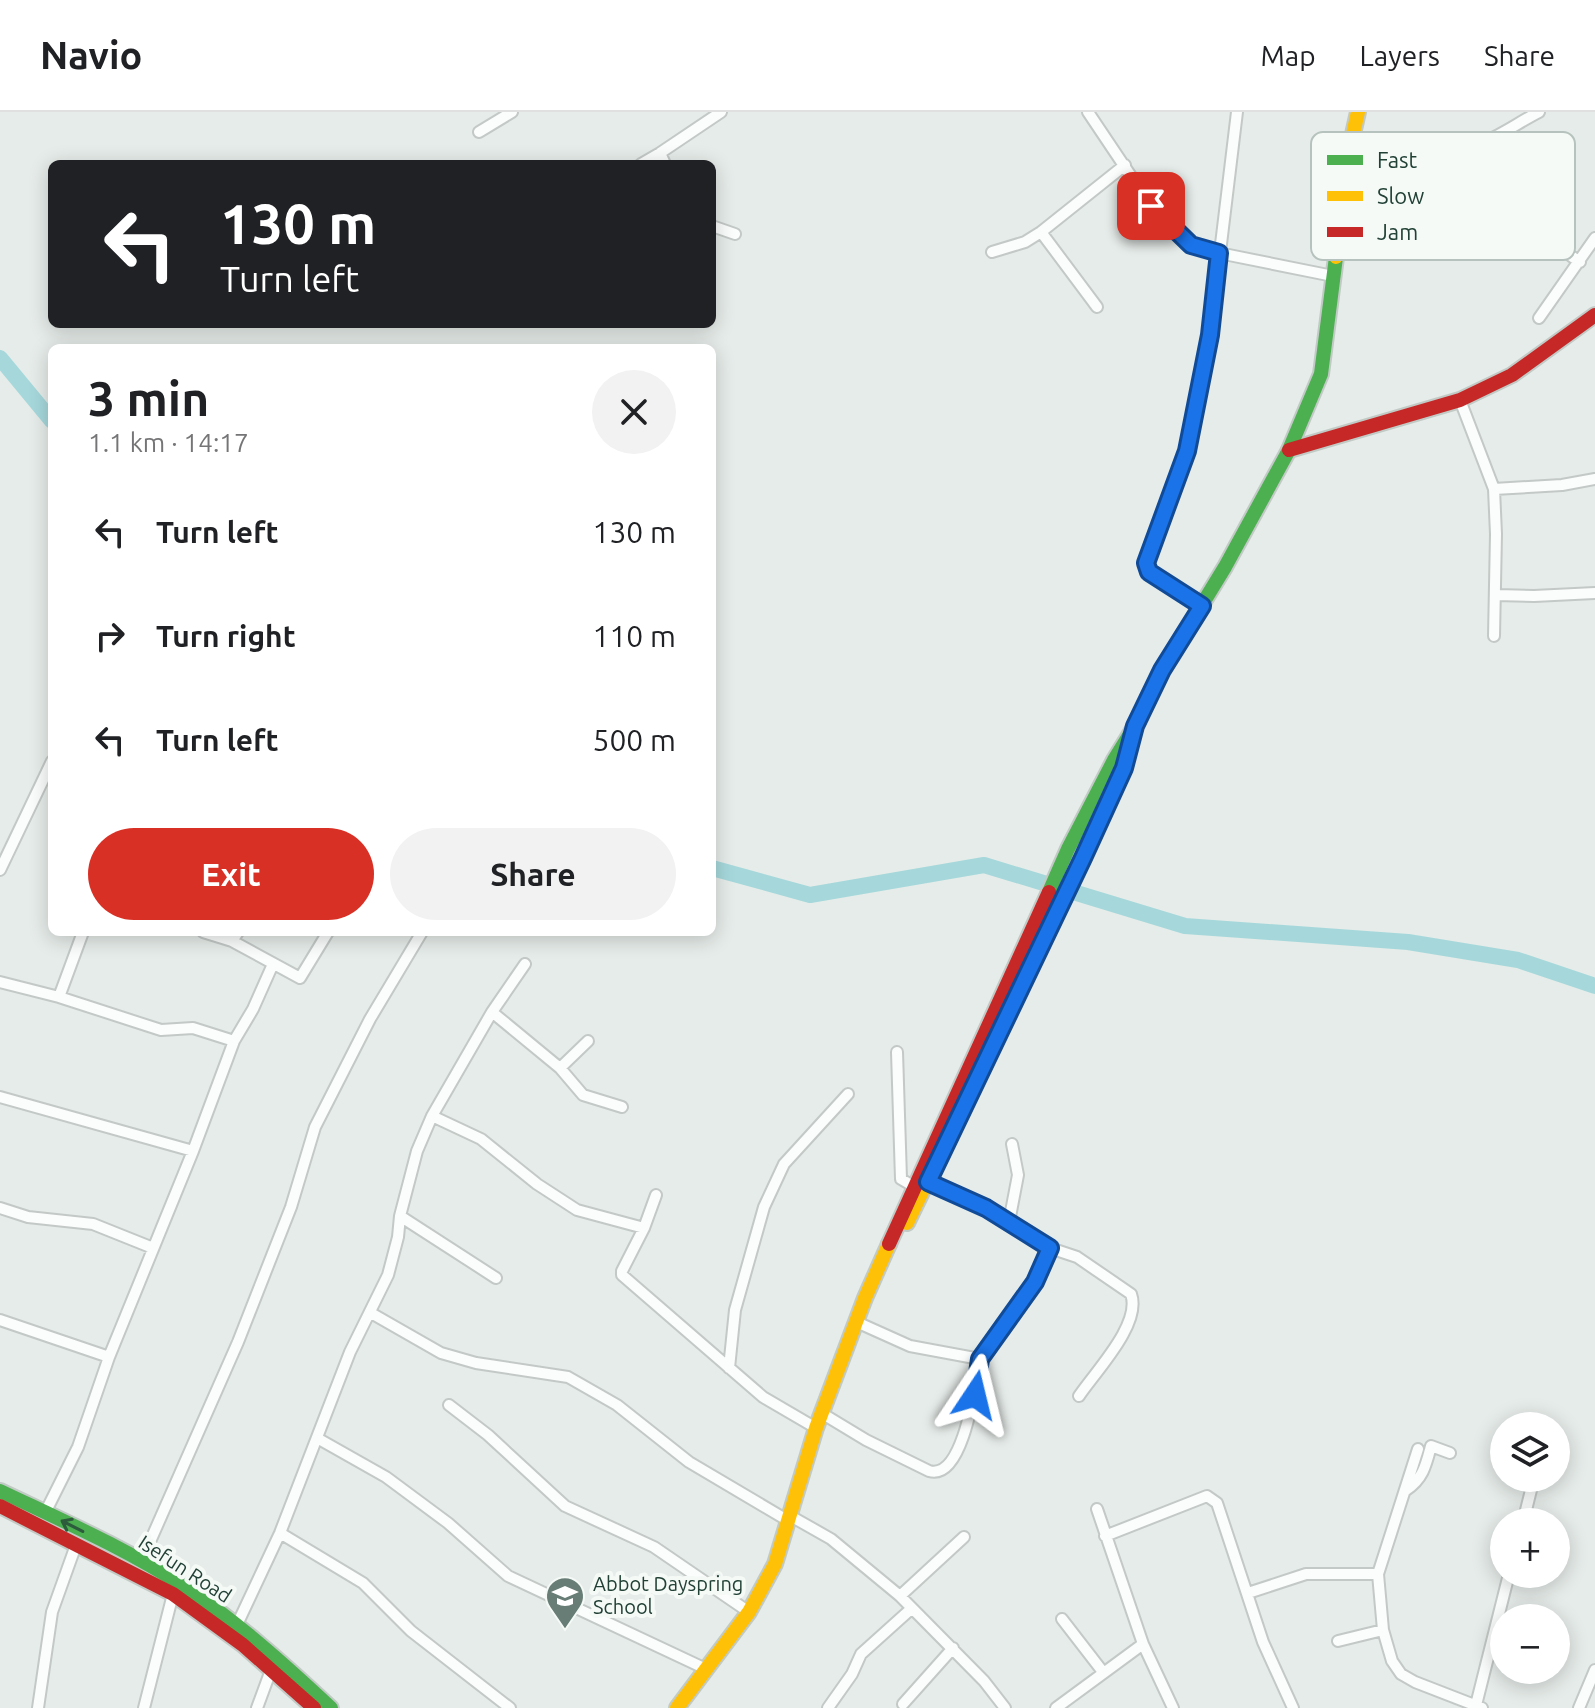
<!DOCTYPE html>
<html lang="en">
<head>
<meta charset="utf-8">
<style>
	:root { --surface:#fff; --page:#f2f2f2; --text:#202124; --muted:#757577; --line:#e0e0e0; --accent:#d93025 }
	body { margin:0; font-family:Ubuntu,sans-serif; background:var(--page); color:var(--text); height:100vh; display:flex; flex-direction:column; font-size:30px; white-space:nowrap }
	* { box-sizing:border-box; margin:0 }
	p { font-size:26px; color:var(--muted) }
	.icon { flex:none; width:44px; height:44px; fill:none; stroke:currentColor; stroke-width:2; stroke-linecap:round; stroke-linejoin:round }
	.map { position:relative; flex:1; overflow:hidden }
	.drawer { position:absolute; left:48px; top:232px; width:668px; height:592px; display:flex; flex-direction:column; background:var(--surface); border-radius:12px; box-shadow:0 4px 20px #0003 }
	.drawer>* { flex:none }
	.banner { position:absolute; left:48px; top:48px; width:668px; height:168px; border-radius:12px; box-shadow:0 4px 20px #0003; background:#202124; color:#fff; overflow:hidden }
	.fabs { position:absolute; left:1490px; top:1300px; display:grid; gap:16px }
	.fabs a { display:grid; place-items:center; width:80px; height:80px; border-radius:50%; background:var(--surface); box-shadow:0 4px 20px #0003; font-size:40px }
	.pin { position:absolute; display:grid; place-items:center; width:68px; height:68px; color:#fff; margin:-34px; border-radius:16px; box-shadow:0 4px 12px #0006 }
	.me { position:absolute; width:88px; margin:-44px; rotate:10deg; stroke-linejoin:round; filter:drop-shadow(0 0 6px #0008) }
	.turn { display:flex; align-items:center; gap:28px; height:168px; padding:0 40px; font-size:36px }
	.turn .icon { width:104px; height:104px; stroke-width:2.5 }
	.turn b { display:block; font-size:56px; line-height:68px }
	.round { display:grid; place-items:center; flex:none; width:84px; height:84px; border-radius:42px; background:var(--page) }
	.summary { display:flex; align-items:center; justify-content:space-between; height:136px; padding:0 40px }
	h1 { font-size:48px; font-weight:700; line-height:60px }
	.button { display:flex; gap:16px; margin-top:auto; padding:16px 40px }
	.button a { flex:1; height:92px; border-radius:48px; background:var(--accent); color:#fff; font-size:32px; font-weight:700; line-height:92px; text-align:center }
	.button a+a { background:var(--page); color:var(--text) }
	ul { padding:0; list-style:none }
	li { display:flex; align-items:center; gap:24px; height:104px; padding:0 40px }
	li div { flex:1 }
	li b { display:block; font-size:30px }
	li em { font-style:normal }
	header { display:flex; align-items:center; gap:48px; box-sizing:border-box; height:112px; padding:0 40px; background:var(--surface); border-bottom:2px solid var(--line) }
	header strong { font-size:38px }
	nav { display:flex; gap:44px; margin-inline-start:auto; font-size:28px }
	.map>svg:first-child { display:block }
</style>
</head>
<body>
<header>
<strong>Navio</strong>
<nav><a>Map</a><a>Layers</a><a>Share</a></nav>
</header>
<div class="map">
<svg width="1595" height="1596" viewBox="0 0 1595 1596">
	<rect width="100%" height="100%" fill="#e6ece9"/>
	<g fill="none" stroke-linecap="round" stroke-linejoin="round">
		<path stroke="#a6d8db" stroke-width="16" d="M0 246 52 309
			M712 756 810 783 984 753 1185 814 1408 830 1518 848 1595 874"/>
		<g stroke="#c3c9c6" stroke-width="14">
			<path id="street" d="M1088 0 1151 94 1191 133 1219 141 1333 164
				M479 20 512 0
				M1485 29C1511 68 1540 126 1580 150
				M1349 40C1381 42 1455 42 1484 30 1503 22 1521 9 1539 0
				M660 41 721 0
				M641 52 660 41 665 52
				M712 114 735 122
				M1041 120 1097 195
				M992 140 1025 130 1041 120 1125 53
				M1539 206 1595 126
				M1460 288 1494 377 1496 422 1494 524
				M1494 377 1562 373 1595 367
				M1496 483 1534 484 1595 481
				M1202 494 1149 460 1146 451 1187 339 1210 223 1237 0
				M0 758 52 649
				M203 820 232 829
				M238 820 232 829 300 866 328 820
				M0 870 59 885 161 918 193 916 234 929
				M59 885 83 820
				M492 900 560 956 588 929
				M897 940 901 1067 913 1074
				M560 956 583 983 622 995
				M0 985 193 1039
				M432 1004 481 1027 537 1072 577 1098 644 1116
				M928 1070 986 1096 1050 1136 1077 1145 1131 1182C1142 1212 1095 1260 1079 1284
				M656 1083 644 1116 622 1159V1163L763 1285 816 1316
				M0 1096 28 1105 93 1112 153 1136
				M400 1104 496 1166
				M1009 1110 1018 1063 1012 1032
				M371 1201 441 1241 476 1251 568 1265 617 1293 689 1350 787 1408
				M0 1208 109 1245
				M861 1212 910 1234 980 1247
				M729 1256 735 1198 764 1095 784 1052 848 982
				M449 1293 488 1323 565 1394 654 1435 749 1500
				M828 1305 866 1328 929 1359C963 1369 975 1275 979 1252 984 1233 1023 1190 1035 1170 1041 1159 1045 1147 1050 1136
				M317 1326 386 1365 448 1411 508 1464 706 1557
				M1418 1337 1378 1462 1383 1518 1392 1549 1401 1562 1415 1570 1482 1596
				M1406 1378C1423 1367 1426 1353 1431 1334L1450 1341
				M1097 1397 1143 1532 1173 1596
				M45 1401 78 1335 109 1245 193 1039 234 929 253 897 273 852
				M794 1406 831 1427 900 1484 984 1569 1005 1596
				M1523 1410 1534 1366
				M280 1421 363 1471 411 1519 510 1596
				M1105 1424 1207 1384 1217 1391 1263 1530 1293 1596
				M141 1450 238 1230 291 1095 315 1015 370 907 422 820
				M1248 1481 1306 1462H1378
				M900 1484 964 1425
				M1062 1507 1103 1560
				M235 1517 280 1421 350 1240 388 1163 398 1125 400 1104 417 1039 432 1004 492 900 525 852
				M1338 1529 1383 1518
				M903 1592 953 1536
				M1476 1593 1509 1462
				M38 1596 52 1500 76 1433
				M144 1596 173 1482
				M257 1596 271 1558
				M828 1596 852 1562 861 1542 911 1497
				M1056 1596 1143 1532
				M1579 1596 1595 1558"/>
		</g>
		<g stroke="#c2cac6" stroke-width="18">
			<path id="fast" d="M1049 780 1068 737 1114 648 1135 614 1162 558 1225 455 1289 338 1321 262 1336 145
				M0 1379C63 1409 127 1437 185 1475 237 1510 285 1553 331 1596"/>
		</g>
		<g stroke="#c2cac6" stroke-width="18">
			<path id="slow" d="M1336 145 1349 40 1358 0
				M907 1111 1083 746 1124 656 1132 626
				M677 1596 749 1500 775 1452 816 1316 865 1186 889 1132"/>
		</g>
		<g stroke="#c2cac6" stroke-width="18">
			<path id="jam" d="M1289 338 1460 288 1512 263 1595 203
				M889 1132 1049 780
				M0 1394 173 1482 243 1533 314 1596"/>
		</g>
		<use href="#street" stroke="#fbfcfc" stroke-width="10"/>
		<use href="#fast" stroke="#4caf50" stroke-width="14"/>
		<use href="#slow" stroke="#ffc107" stroke-width="14"/>
		<use href="#jam" stroke="#c62828" stroke-width="14"/>
	</g>
	<defs><path id="oneway-shaft" d="M-6 0H5M1.5-3L5.5 0L1.5 3" fill="none" stroke-width="1.6" stroke-linecap="round" stroke-linejoin="round" transform="scale(2)"/></defs>
	<use stroke="#2c5c3c" href="#oneway-shaft" transform="translate(72 1414) rotate(-153)"/>
	<g fill="none" stroke-linecap="round" stroke-linejoin="round">
		<g stroke="#114b97" stroke-width="20">
			<path id="route" d="M975 1283 980 1247 1035 1170 1050 1136 986 1096 928 1070 1083 746 1124 656 1135 614 1162 558 1202 494 1149 460 1146 451 1187 339 1210 223 1219 141 1191 133 1151 94"/>
		</g>
		<use href="#route" stroke="#1a73e8" stroke-width="14"/>
	</g>
	<defs>
		<g id="school-pin" transform="scale(2)"><path d="M0 17L-7.5 6A9.5 9.5 0 1 1 7.5 6Z" fill="#677d75" stroke="#f5faf7"/><path d="M0-5L7-2L0 1L-7-2ZM-4 1L0 2.5L4 1V4Q0 6-4 4Z" fill="#fff"/></g>
	</defs>
	<g fill-rule="evenodd">
		<use href="#school-pin" x="565" y="1484"/>
	</g>
	<g text-anchor="middle" stroke-width="8" stroke-linejoin="round" paint-order="stroke">
		<g font-size="20" fill="#224136" stroke="#f5faf7">
			<text transform="translate(185 1457) rotate(33)" y="7">Isefun Road</text>
		</g>
		<g font-size="20" fill="#224136" stroke="#f5faf7" text-anchor="start">
			<text x="593" y="1479">Abbot Dayspring<tspan x="593" dy="23">School</tspan></text>
		</g>
	</g>
	<rect x="1311" y="20" width="264" height="128" rx="12" fill="#f5faf7" stroke="#b6c2bd" stroke-width="2"/>
	<rect x="1327" y="43" width="36" height="10" fill="#4caf50"/>
	<rect x="1327" y="79" width="36" height="10" fill="#ffc107"/>
	<rect x="1327" y="115" width="36" height="10" fill="#c62828"/>
	<g font-size="22" fill="#224136">
		<text x="1377" y="56">Fast</text>
		<text x="1377" y="92">Slow</text>
		<text x="1377" y="128">Jam</text>
	</g>
</svg>
<div class="fabs">
<a><svg class="icon" aria-label="layers" viewBox="0 0 24 24"><path d="M12 4l9 5-9 5-9-5zM3 14l9 5 9-5"/></svg></a>
<a>+</a>
<a>−</a>
</div>
<div class="pin" style="left:1151px;top:94px;background:#d93025"><svg class="icon" aria-label="arrive" viewBox="0 0 24 24"><path d="M6 21V4h12l-3 4 3 4H6"/></svg></div>
<svg class="me" style="left:975px;top:1283px" viewBox="-20 -20 40 40"><path d="M0-17L14 15 0 8-14 15z" fill="#1a73e8" stroke="#fff" stroke-width="4"/></svg>
<div class="banner">
<div class="turn"><svg class="icon" aria-label="left" viewBox="0 0 24 24"><path d="M17 20v-9H6M10 6l-5 5 5 5"/></svg><div><b>130 m</b>Turn left</div></div>
</div>
<section class="drawer">
<div class="summary"><div><h1>3 min</h1><p>1.1 km · 14:17</p></div><a class="round"><svg class="icon" aria-label="close" viewBox="0 0 24 24"><path d="M6 6l12 12M18 6L6 18"/></svg></a></div>
<ul>
<li><svg class="icon" aria-label="left" viewBox="0 0 24 24"><path d="M17 20v-9H6M10 6l-5 5 5 5"/></svg><div><b>Turn left</b></div><em>130 m</em></li>
<li><svg class="icon" aria-label="right" viewBox="0 0 24 24"><path d="M7 20v-9h11M14 6l5 5-5 5"/></svg><div><b>Turn right</b></div><em>110 m</em></li>
<li><svg class="icon" aria-label="left" viewBox="0 0 24 24"><path d="M17 20v-9H6M10 6l-5 5 5 5"/></svg><div><b>Turn left</b></div><em>500 m</em></li>
</ul>
<div class="button"><a>Exit</a><a>Share</a></div>
</section>
</div>
</body>
</html>
